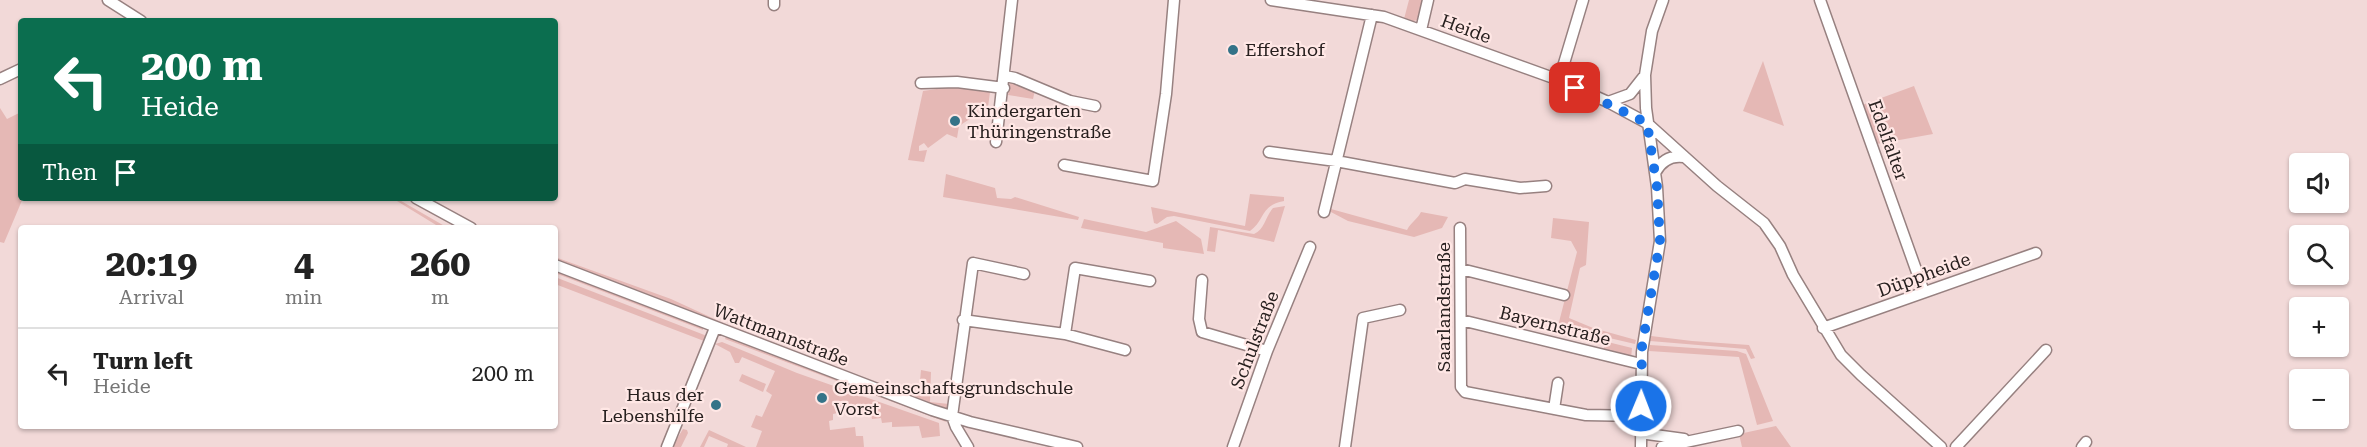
<!DOCTYPE html>
<html lang="en">
<head>
<meta charset="utf-8">
<style>
	:root { --surface:#fff; --page:#f2f2f2; --text:#222; --muted:#767676; --line:#e0e0e0 }
	body { margin:0; font-family:"Roboto Serif",serif; background:var(--page); color:var(--text); height:100vh; display:flex; flex-direction:column; font-size:22px; white-space:nowrap }
	* { box-sizing:border-box; margin:0 }
	p { font-size:20px; color:var(--muted) }
	.icon { flex:none; width:33px; height:33px; fill:none; stroke:currentColor; stroke-width:2; stroke-linecap:round; stroke-linejoin:round }
	.map { position:relative; flex:1; overflow:hidden }
	.sheet { position:absolute; left:18px; top:225px; width:540px; height:204px; display:flex; flex-direction:column; background:var(--surface); border-radius:6px; box-shadow:0 2px 4px #0004 }
	.sheet>* { flex:none }
	.hud { position:absolute; left:18px; top:18px; width:540px; height:183px; border-radius:6px; box-shadow:0 2px 4px #0004; background:#0b6e4f; color:#fff; overflow:hidden }
	.buttons { position:absolute; left:2289px; top:153px; display:grid; gap:12px }
	.buttons a { display:grid; place-items:center; width:60px; height:60px; border-radius:6px; background:var(--surface); box-shadow:0 2px 4px #0004; font-size:30px }
	.pin { position:absolute; display:grid; place-items:center; width:51px; height:51px; color:#fff; margin:-26px; border-radius:12px; box-shadow:0 3px 9px #0006 }
	.me { position:absolute; width:66px; margin:-33px; rotate:1deg; stroke-linejoin:round; filter:drop-shadow(0 0 4px #0008) }
	.turn { display:flex; align-items:center; gap:21px; height:126px; padding:0 24px; font-size:27px }
	.turn .icon { width:78px; height:78px; stroke-width:2.5 }
	.turn b { display:block; font-size:42px; line-height:51px }
	.then { display:flex; align-items:center; height:57px; padding:0 24px; background:#0003; gap:12px; font-size:22px }
	.eta { display:flex; justify-content:space-evenly; align-items:center; height:102px; text-align:center }
	.eta b { font-size:36px; font-weight:700; line-height:42px }
	ul { padding:0; list-style:none }
	li { display:flex; align-items:center; gap:18px; height:90px; padding:0 24px; border-top:2px solid var(--line) }
	li div { flex:1 }
	li b { display:block; font-size:22px }
	li em { font-style:normal }
	.map>svg:first-child { display:block }
</style>
</head>
<body>
<div class="map">
<svg width="2367" height="447" viewBox="0 0 2367 447">
	<rect width="100%" height="100%" fill="#f2d9d8"/>
	<path fill="#e5b8b5" d="M1409 0H1423L1417 20 1411 22 1404 19Z
		M1763 61 1784 126 1743 111Z
		M1010 82 1035 90 1033 99 1008 95Z
		M957 86 990 92 988 107 980 104 975 107 979 113 959 126 957 138 947 134 928 148 924 143 919 146V151L927 150 924 162 908 160 923 91Z
		M1914 86 1933 134 1877 144 1862 105Z
		M0 108 7 119 21 112V198H23L4 243 0 242Z
		M1338 165 1331 209 1407 230C1411 222 1417 220 1421 212L1448 217 1442 228 1414 237 1348 221 1329 211Z
		M946 174 995 188 997 198 1011 199 1015 197 1079 217 1078 220 943 197Z
		M1250 194 1284 197V201C1260 205 1265 221 1250 231L1174 216 1167 217 1157 224 1154 223 1151 207 1245 226Z
		M392 198H396L448 228H441Z
		M1285 206 1274 242 1218 230 1215 252 1207 251 1210 227 1254 234C1265 229 1265 217 1273 208Z
		M1553 218 1589 222 1586 265 1580 268 1569 318 1593 328 1636 340 1635 344 1558 326 1577 252 1571 241 1551 238Z
		M1084 219 1146 232 1176 221 1201 239 1204 254 1163 248V243L1081 228Z
		M555 257 671 299 721 322 911 396 919 392 921 370 931 372 930 402 949 404V409H945L905 395 555 259Z
		M555 271 703 328V330L560 275 555 273Z
		M555 277 707 336 663 447H661L704 341 555 284Z
		M1559 330 1632 348 1631 359 1603 352 1605 343 1558 332Z
		M1651 336 1692 341 1749 345 1755 358 1751 359 1746 349 1650 341Z
		M726 337 927 414 943 417 946 422 725 339Z
		M722 342 797 373 939 423 940 436 922 438 919 426 892 427V422L882 423 881 418 872 419 871 414 862 415V410L853 411 852 406 842 407V412L833 414V420L829 421 830 430 855 427 856 436H863L864 447H756L762 431 751 427 756 415 762 417 772 395 766 391 775 371 742 357 739 363H735L730 352 715 344Z
		M1650 345 1737 351 1746 354 1773 421 1757 425 1739 357 1649 351Z
		M742 374 766 384 763 392 739 381Z
		M1776 426 1791 447H1742L1739 434Z
		M683 429 687 430 688 433 681 447H672Z
		M709 430 746 447H727L728 444 709 436 704 447H700Z"/>
	<g fill="none" stroke-linecap="round" stroke-linejoin="round">
		<g stroke="#978180" stroke-width="13">
			<path id="minor" d="M108 0 141 21
				M774 0V5
				M1271 0 1384 17 1559 80 1608 102 1647 123 1717 186 1764 223 1780 246 1793 275 1841 355 1861 375 1941 447
				M1820 0 1924 292
				M1421 30 1428 0
				M1005 76 1015 78 1070 101 1095 106
				M0 79 21 69
				M1559 80 1583 0
				M921 83 957 82 1004 88
				M1608 102 1630 94 1645 75
				M996 142 1012 0
				M1269 152 1336 161 1455 183 1465 179 1520 188 1546 186
				M1064 165 1153 181 1166 94 1174 0
				M1655 173C1661 161 1670 155 1684 157
				M416 198 471 228
				M1324 212 1372 15
				M1460 228 1461 387 1465 392 1586 415 1641 416
				M555 265 932 410 970 422 1077 447
				M1461 269 1564 295
				M1202 280 1199 319 1202 332 1267 351
				M963 320 1065 334 1125 350
				M1461 320 1641 364
				M1823 328 2036 253
				M1065 334 1075 268 1150 281
				M1554 409 1558 383
				M1640 433 1684 439
				M667 447 715 328
				M968 447 956 427 952 416 973 263 1024 274
				M1233 447 1267 351 1310 247
				M1345 447 1363 318 1400 310
				M1641 447 1642 352 1660 241 1657 187 1646 108 1645 75 1652 31 1663 0
				M1662 447 1738 431
				M1956 447 2046 350
				M2082 447 2086 442"/>
		</g>
		<use href="#minor" stroke="#fff" stroke-width="10"/>
	</g>
	<g fill="none" stroke-linecap="round" stroke-linejoin="round">
		<path stroke="#1a73e8" stroke-width="10" stroke-dasharray="0 18" d="M1575 88 1647 123 1657 187 1660 241 1642 347 1641 406"/>
	</g>
	<g fill="#347388" stroke="#ffe7e5" stroke-width="2">
		<circle cx="1233" cy="50" r="6"/>
		<circle cx="955" cy="121" r="6"/>
		<circle cx="822" cy="398" r="6"/>
		<circle cx="716" cy="405" r="6"/>
	</g>
	<g text-anchor="middle" stroke-width="4.5" stroke-linejoin="round" paint-order="stroke">
		<g font-size="18" fill="#28201f" stroke="#ffe7e5">
			<text transform="translate(1466 29) rotate(20)" y="6">Heide</text>
			<text transform="translate(1888 140) rotate(70)" y="6">Edelfalter</text>
			<text transform="translate(1924 275) rotate(-20)" y="6">Düppheide</text>
			<text transform="translate(1444 307) rotate(-90)" y="6">Saarlandstraße</text>
			<text transform="translate(1555 326) rotate(14)" y="6">Bayernstraße</text>
			<text transform="translate(781 335) rotate(21)" y="6">Wattmannstraße</text>
			<text transform="translate(1255 340) rotate(-69)" y="6">Schulstraße</text>
		</g>
		<g font-size="18" fill="#28201f" stroke="#ffe7e5" text-anchor="start">
			<text x="1245" y="56">Effershof</text>
			<text x="967" y="117">Kindergarten<tspan x="967" dy="21">Thüringenstraße</tspan></text>
			<text x="834" y="394">Gemeinschaftsgrundschule<tspan x="834" dy="21">Vorst</tspan></text>
			<text x="704" y="401" text-anchor="end">Haus der<tspan x="704" dy="21">Lebenshilfe</tspan></text>
		</g>
	</g>
</svg>
<div class="buttons">
<a><svg class="icon" aria-label="sound" viewBox="0 0 24 24"><path d="M4 9h4l5-4v14l-5-4H4zM17 9q2 3 0 6"/></svg></a>
<a><svg class="icon" aria-label="search" viewBox="0 0 24 24"><circle cx="10" cy="10" r="6"/><path d="M15 15l6 6"/></svg></a>
<a>+</a>
<a>−</a>
</div>
<div class="pin" style="left:1575px;top:88px;background:#d93025"><svg class="icon" aria-label="arrive" viewBox="0 0 24 24"><path d="M6 21V4h12l-3 4 3 4H6"/></svg></div>
<svg class="me" style="left:1641px;top:406px" viewBox="-20 -20 40 40"><circle r="17" fill="#1a73e8" stroke="#fff" stroke-width="3"/><path d="M0-11L8 9 0 5-8 9z" fill="#fff"/></svg>
<div class="hud">
<div class="turn"><svg class="icon" aria-label="left" viewBox="0 0 24 24"><path d="M17 20v-9H6M10 6l-5 5 5 5"/></svg><div><b>200 m</b>Heide</div></div>
<div class="then">Then<svg class="icon" aria-label="arrive" viewBox="0 0 24 24"><path d="M6 21V4h12l-3 4 3 4H6"/></svg></div>
</div>
<section class="sheet">
<div class="eta">
<div><b>20:19</b><p>Arrival</p></div>
<div><b>4</b><p>min</p></div>
<div><b>260</b><p>m</p></div>
</div>
<ul>
<li><svg class="icon" aria-label="left" viewBox="0 0 24 24"><path d="M17 20v-9H6M10 6l-5 5 5 5"/></svg><div><b>Turn left</b><p>Heide</p></div><em>200 m</em></li>
</ul>
</section>
</div>
</body>
</html>
